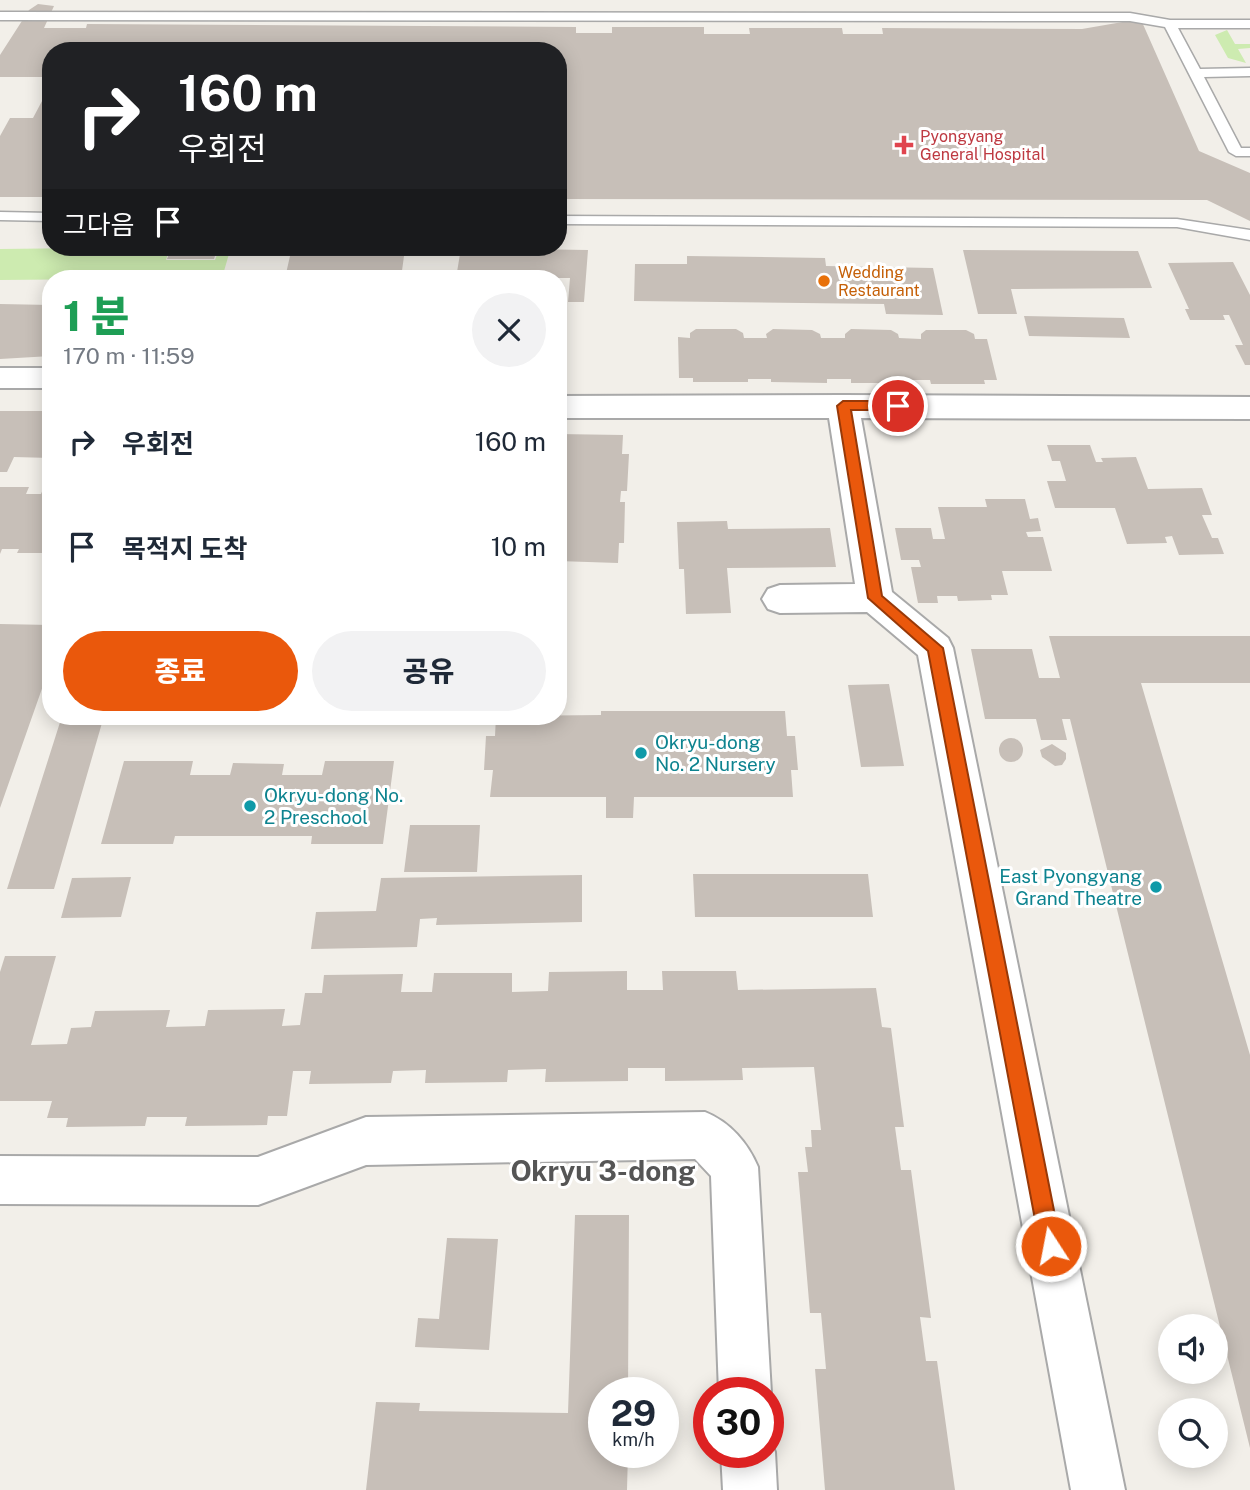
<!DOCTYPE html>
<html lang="ko">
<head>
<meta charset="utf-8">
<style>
	:root { --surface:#fff; --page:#f2f2f3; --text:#1f2937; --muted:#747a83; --accent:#ea580c }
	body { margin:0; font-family:"Public Sans","Noto Sans KR",sans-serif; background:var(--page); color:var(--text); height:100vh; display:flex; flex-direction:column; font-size:26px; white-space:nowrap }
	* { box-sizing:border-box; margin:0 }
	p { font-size:23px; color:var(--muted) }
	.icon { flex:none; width:38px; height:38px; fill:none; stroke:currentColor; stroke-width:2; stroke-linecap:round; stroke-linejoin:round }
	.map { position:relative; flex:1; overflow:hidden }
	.side { position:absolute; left:42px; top:270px; width:525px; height:455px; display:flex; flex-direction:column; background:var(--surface); border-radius:28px; box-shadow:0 4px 18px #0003 }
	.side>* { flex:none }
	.hud { position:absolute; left:42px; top:42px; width:525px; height:214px; border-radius:28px; box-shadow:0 4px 18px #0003; background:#202124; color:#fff; overflow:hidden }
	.tools { position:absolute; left:1158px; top:1314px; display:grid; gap:14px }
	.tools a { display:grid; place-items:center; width:70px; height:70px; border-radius:50%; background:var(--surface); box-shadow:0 4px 18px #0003; font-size:35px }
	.speed { position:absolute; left:588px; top:1377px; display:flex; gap:14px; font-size:35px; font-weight:700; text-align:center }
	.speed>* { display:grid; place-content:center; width:91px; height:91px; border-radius:50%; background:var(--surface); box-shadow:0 4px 18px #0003; line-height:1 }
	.speed small { font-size:18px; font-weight:400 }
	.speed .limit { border:10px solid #d22; background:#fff; color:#111 }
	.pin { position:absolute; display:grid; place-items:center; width:60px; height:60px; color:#fff; margin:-30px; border:4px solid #fff; border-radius:50%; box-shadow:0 2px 7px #0007 }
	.me { position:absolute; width:77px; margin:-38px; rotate:349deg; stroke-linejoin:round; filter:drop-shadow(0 0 5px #0008) }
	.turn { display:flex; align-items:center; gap:24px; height:147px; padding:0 21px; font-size:32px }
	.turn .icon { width:91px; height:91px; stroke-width:2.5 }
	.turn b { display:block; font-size:49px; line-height:60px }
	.then { display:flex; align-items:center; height:66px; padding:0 21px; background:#0003; gap:14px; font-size:26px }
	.round { display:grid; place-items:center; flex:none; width:74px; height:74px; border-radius:37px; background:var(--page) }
	.headline { display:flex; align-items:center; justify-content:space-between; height:119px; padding:0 21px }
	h1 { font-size:42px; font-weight:800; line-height:52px; color:#1e9e55 }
	.button { display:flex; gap:14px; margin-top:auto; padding:14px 21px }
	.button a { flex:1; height:80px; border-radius:42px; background:var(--accent); color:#fff; font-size:28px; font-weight:800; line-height:80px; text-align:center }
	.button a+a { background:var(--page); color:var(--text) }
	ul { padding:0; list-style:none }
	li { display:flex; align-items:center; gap:21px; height:105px; padding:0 21px }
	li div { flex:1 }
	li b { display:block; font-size:26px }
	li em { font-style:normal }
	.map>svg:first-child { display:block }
</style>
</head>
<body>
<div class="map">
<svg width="1250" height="1490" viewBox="0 0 1250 1490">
	<rect width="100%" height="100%" fill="#f2efe9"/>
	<path fill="#cdebb0" d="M1227 30 1235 44H1250V48L1238 49 1246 63 1228 58 1215 35Z
		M170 247 166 260H215L220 247H231L222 278 0 280V249Z"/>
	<path fill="#c7bfb8" d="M38 4 54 6 44 28H86L87 24 576 27V33H612V27H704V34H750L749 28H842L843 34H883L882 28 1082 29 1134 20 1142 22 1199 151 1250 173V221L1207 200 558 199V51H51V77H0V55L29 10Z
		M51 84V197H0V136L10 118H33Z
		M172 247H218L214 259H167Z
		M461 248 588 250 584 302H568L570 278H456Z
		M963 250 1138 251 1152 288 1011 289 1017 314H978Z
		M290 256H404L401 278H285Z
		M687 256 825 258 826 266 933 268 943 315 886 314 884 304 634 301 635 264H687Z
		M1233 262 1250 295V365H1245L1235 345H1243L1229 315H1223L1225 320H1190L1185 309H1189L1168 263Z
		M0 304 51 305V356L0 359Z
		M1024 316 1124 318 1130 338 1029 336Z
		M696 329H736L743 333 744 338H767L766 334 773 329 812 330 820 334 821 338H845V334L851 329 891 330 898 334 899 338 921 339V334L926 330H966L974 334 975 339H987L997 380H984L985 384H931L930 380H907L908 383H851V379H827V383L771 382V379H748V382H693V378H679L678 337 690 338V333Z
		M0 411H51V458L14 457 7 472H0Z
		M558 434 623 435 622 454H629L627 491H621L620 502H625L624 543H619L618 563 558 561Z
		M1047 445H1090L1096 462H1103L1101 458 1136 457 1148 489 1202 488 1212 515H1202L1212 538H1218L1224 554 1179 555 1172 536 1165 537 1167 543 1127 544 1115 508H1055L1047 481H1066L1060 461H1052Z
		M51 470V553H17L19 549H2L0 554V487H29L26 494H41Z
		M985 499H1025L1030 519 1038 518 1041 531 1026 532 1028 537H1043L1052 571H1002L1008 595H991L992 600 958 601 957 596H937L938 603H918L911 567H921L919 560H901L895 528H931L933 539H945L938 507H987Z
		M727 521 728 529 830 528 836 567 727 568 731 613 686 614 684 569H679L677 522Z
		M558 593H565L563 621H558Z
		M0 624 51 625V663L0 808Z
		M1049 636H1250V683H1141L1250 1055V1448L1070 719H1062L1067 740H1041L1036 719H985L971 649H1032L1039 678H1060Z
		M889 684 904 766 861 767 848 685Z
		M601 711H785L787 736H795L798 770H791L793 797H634L633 818H606V797H490L493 770H484L486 736H495L496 716 601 715Z
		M62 716H104L54 889H7Z
		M999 750a12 12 0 1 1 24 0a12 12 0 1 1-24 0Z
		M1052 744 1066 753V759L1062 765 1055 766 1042 757 1040 750Z
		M124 761H193L190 775H230L233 763 284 764 282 775H322L325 761H394L383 844H311L312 836H175L173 844H101Z
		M410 825H480L477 872H404Z
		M693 874H868L873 917H695Z
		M582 875V922L436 925 437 918 420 919 417 947 311 949 316 912 376 911 381 878Z
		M131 877 121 917 61 918 72 878Z
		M5 956H56L31 1045 67 1044 71 1028 91 1027 95 1011 170 1010 166 1027 205 1026 208 1010 285 1009 282 1026 300 1025 305 993H322L324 975 403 974 401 992H432L434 973H512V992L548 991 549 972 627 971V990H663L662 971H736L738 990 876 988 882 1027 891 1028 904 1127H895L901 1170H911L931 1318 920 1317 926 1361H937L955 1490H825L815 1369H826L821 1313H810L798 1172H808L805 1147H812L811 1130H821L814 1067 742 1068 743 1080 665 1081V1068H628V1081L545 1082 546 1069 508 1070 507 1082 425 1083 426 1070 393 1071 391 1083 309 1084 311 1071H293L287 1116H268L267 1125 185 1126 187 1117H147L145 1126 66 1127 68 1118H47L52 1101H0V972Z
		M575 1215H629L628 1393H604V1452H628L627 1490H366L376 1402 420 1403 419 1411 568 1413Z
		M447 1238 498 1239 489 1350 415 1347 418 1318 439 1319Z"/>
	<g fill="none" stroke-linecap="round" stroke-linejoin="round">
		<g stroke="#a9a9a9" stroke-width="3">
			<path id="lane" d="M0 12 1130 13 1170 20H1250V28H1178L1200 69 1250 68V76L1204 77 1241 148H1250V156H1236L1229 152 1165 27 1130 21 0 20Z
				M0 212 51 213V221L0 220Z
				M558 216 1177 219 1250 230V240L1177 227 558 224Z"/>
		</g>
		<g stroke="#a9a9a9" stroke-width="4">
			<path id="street" d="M0 368H51V388H0Z
				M843 395 1250 397V419L861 418 892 592 948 638 953 648 1125 1490H1071L918 655 867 612 780 613 768 609 762 599 768 589 780 585 855 584 829 418H558V396Z
				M705 1112C730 1122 748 1143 758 1167L771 1393 768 1400V1393H719L711 1176 695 1159 366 1165 258 1205 0 1204V1156L258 1157 366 1117Z
				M768 1436 775 1452 777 1490H723L721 1452H768Z"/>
		</g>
		<use href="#lane" fill="#fff" fill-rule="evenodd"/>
		<use href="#street" fill="#fff" fill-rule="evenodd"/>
	</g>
	<path fill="#ea580c" stroke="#983908" stroke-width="2" d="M843 401H898L904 406 898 410H851L882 596 943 648 1061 1246 1058 1253 1051 1256 1043 1253 1040 1246 928 651 868 598 837 406Z"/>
	<path fill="#e0444e" stroke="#fff" stroke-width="2.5" d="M900.5 134.5h7v7h7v7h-7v7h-7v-7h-7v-7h7z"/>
	<circle fill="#e8710a" stroke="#fff" stroke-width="2.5" cx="824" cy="281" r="7"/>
	<g fill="#0f9aa8" stroke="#fff" stroke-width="2.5">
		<circle cx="641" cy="753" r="7"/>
		<circle cx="250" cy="806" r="7"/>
		<circle cx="1156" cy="887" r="7"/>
	</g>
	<g text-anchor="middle" stroke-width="6" stroke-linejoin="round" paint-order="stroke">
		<g font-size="16" fill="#be3a42" stroke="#fff" text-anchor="start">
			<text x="920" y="142">Pyongyang<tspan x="920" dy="18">General Hospital</tspan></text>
		</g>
		<g font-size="16" fill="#c56008" stroke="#fff" text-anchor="start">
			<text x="838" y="278">Wedding<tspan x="838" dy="18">Restaurant</tspan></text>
		</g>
		<g font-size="19" fill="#0d838f" stroke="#fff" text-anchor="start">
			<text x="655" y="749">Okryu-dong<tspan x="655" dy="22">No. 2 Nursery</tspan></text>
			<text x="264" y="802">Okryu-dong No.<tspan x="264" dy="22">2 Preschool</tspan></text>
			<text x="1142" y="883" text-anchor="end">East Pyongyang<tspan x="1142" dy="22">Grand Theatre</tspan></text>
		</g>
		<g font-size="28" font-weight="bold" fill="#555" stroke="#fff">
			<text x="603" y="1181">Okryu 3-dong</text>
		</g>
	</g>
</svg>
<div class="tools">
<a><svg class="icon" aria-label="sound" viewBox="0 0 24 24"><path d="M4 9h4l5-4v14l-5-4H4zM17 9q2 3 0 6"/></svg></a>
<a><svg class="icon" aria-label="search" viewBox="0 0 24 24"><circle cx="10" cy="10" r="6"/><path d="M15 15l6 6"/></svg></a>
</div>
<div class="speed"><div>29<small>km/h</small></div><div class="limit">30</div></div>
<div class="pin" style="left:898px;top:406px;background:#d93025"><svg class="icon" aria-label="arrive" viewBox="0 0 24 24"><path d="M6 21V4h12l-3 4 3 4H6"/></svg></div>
<svg class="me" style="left:1051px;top:1246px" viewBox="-20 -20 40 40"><circle r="17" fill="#ea580c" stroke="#fff" stroke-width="3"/><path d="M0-11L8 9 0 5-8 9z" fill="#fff"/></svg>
<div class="hud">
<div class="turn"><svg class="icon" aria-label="right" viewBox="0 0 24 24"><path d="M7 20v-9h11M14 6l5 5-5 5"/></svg><div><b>160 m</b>우회전</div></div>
<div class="then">그다음<svg class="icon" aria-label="arrive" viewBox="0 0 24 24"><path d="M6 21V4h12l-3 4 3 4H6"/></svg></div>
</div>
<section class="side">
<div class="headline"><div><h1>1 분</h1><p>170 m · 11:59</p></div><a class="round"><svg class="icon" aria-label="close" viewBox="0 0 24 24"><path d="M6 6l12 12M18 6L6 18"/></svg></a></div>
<ul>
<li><svg class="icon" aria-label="right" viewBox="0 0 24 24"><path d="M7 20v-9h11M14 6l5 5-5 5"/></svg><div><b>우회전</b></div><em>160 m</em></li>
<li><svg class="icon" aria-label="arrive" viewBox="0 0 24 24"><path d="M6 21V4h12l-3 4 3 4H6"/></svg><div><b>목적지 도착</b></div><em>10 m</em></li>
</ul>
<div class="button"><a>종료</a><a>공유</a></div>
</section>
</div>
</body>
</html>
